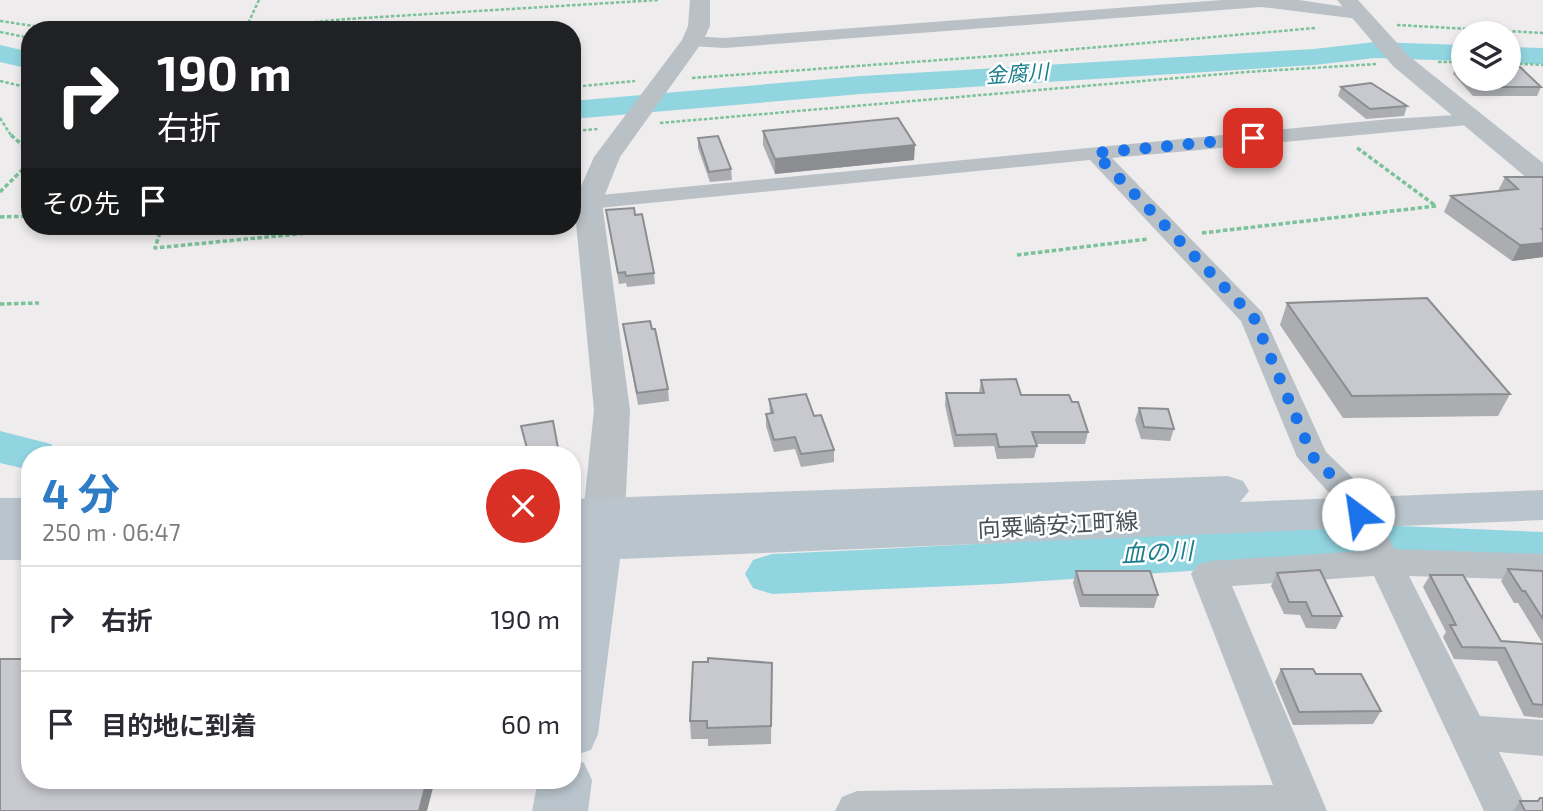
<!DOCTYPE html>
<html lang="ja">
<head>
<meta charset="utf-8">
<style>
	:root { --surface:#fff; --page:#f2f2f3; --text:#2b2b33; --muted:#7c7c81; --line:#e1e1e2; --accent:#2e7bc6 }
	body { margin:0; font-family:"Exo 2","Noto Sans JP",sans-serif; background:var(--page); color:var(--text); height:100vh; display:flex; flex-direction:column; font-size:26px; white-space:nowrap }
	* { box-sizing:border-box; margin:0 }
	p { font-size:23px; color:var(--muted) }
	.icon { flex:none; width:38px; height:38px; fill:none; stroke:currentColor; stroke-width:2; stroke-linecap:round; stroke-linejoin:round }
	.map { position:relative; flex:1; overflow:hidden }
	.panel { position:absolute; left:21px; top:446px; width:560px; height:343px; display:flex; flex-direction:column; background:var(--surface); border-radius:28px; box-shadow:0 4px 10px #0003 }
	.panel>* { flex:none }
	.hud { position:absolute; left:21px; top:21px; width:560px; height:214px; border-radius:28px; box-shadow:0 4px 10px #0003; background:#202124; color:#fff; overflow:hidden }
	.controls { position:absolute; left:1451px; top:21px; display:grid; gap:14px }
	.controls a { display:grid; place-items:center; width:70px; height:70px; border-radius:50%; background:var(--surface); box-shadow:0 4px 10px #0003; font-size:35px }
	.pin { position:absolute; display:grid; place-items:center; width:60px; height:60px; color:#fff; margin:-30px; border-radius:14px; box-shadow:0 4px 10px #0006 }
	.me { position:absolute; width:77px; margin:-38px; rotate:329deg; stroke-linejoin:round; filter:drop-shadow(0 0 5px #0008) }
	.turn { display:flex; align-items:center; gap:24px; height:147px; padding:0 21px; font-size:32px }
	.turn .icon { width:91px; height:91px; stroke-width:2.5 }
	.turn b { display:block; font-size:49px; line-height:60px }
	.then { display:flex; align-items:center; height:66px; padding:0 21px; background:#0003; gap:14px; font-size:26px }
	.round { display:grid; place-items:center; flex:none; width:74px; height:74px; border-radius:37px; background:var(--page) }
	.headline { display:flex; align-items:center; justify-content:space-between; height:119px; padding:0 21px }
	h1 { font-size:42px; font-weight:700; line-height:52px; color:var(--accent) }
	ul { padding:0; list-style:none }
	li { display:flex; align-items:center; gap:21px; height:105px; padding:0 21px; border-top:2px solid var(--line) }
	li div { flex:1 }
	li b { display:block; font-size:26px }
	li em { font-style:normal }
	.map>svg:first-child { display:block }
</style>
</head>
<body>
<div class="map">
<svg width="1543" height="811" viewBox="0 0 1543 811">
	<rect width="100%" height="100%" fill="#eeecec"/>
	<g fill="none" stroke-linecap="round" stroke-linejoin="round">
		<path fill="#91d5e0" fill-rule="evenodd" d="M1375 42 1463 45V61L1375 58 1314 65 861 94 572 119V101L861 76 1314 49Z
			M0 45 30 52V69L0 62Z
			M1508 47 1543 48V64L1508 63Z
			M0 431 51 444 58 455H30V470L0 463Z
			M1399 526 1543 532V570L1399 564 1247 567 998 584 772 594 753 588 745 574 753 560 772 554C981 545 1190 530 1399 526Z"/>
		<path stroke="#7bc19a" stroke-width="2.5" stroke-dasharray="3.5 2" stroke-linecap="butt" d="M0 21 61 30
			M1397 25 1543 33
			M246 28 259 0
			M232 30 347 19 658 0
			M0 32 30 38
			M1438 62H1463
			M1508 63 1543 65
			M692 78 1009 55 1315 28
			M0 81 30 88
			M572 87 635 81
			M0 118 12 137
			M660 123 1246 72 1377 64
			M572 131 599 129"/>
		<path stroke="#7bc19a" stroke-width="3.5" stroke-dasharray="4.5 2.5" stroke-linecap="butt" d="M11 135 30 152
			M0 192 30 162
			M0 217 30 216
			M162 226 155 248 379 226
			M1202 233 1436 206 1356 147
			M1017 255 1148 239
			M0 304 39 303"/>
		<path fill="#b9c1c7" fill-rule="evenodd" d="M1222 0H1299L1359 9 1367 14 1359 19 1261 7 724 48 692 46 683 41 692 36 724 38Z
			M1472 114 1479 116 1482 120 1479 124 1112 158 1262 312 1326 452 1354 479 1395 549 1543 554V580L1409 576 1480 716 1543 720V756L1499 752 1528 811H1484L1374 576 1232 586 1327 811H835L842 797 857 791 1273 785 1191 574 1197 565 1209 561 1361 551 1330 494 1297 457 1241 321 1090 160 588 209 580 207 576 202 580 197 1390 119Z"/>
		<path fill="#b9c1c7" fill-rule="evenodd" d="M690 0H710V26L703 41 620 157 602 202 630 410 625 514 619 524 604 529 589 524 583 514 594 410 574 202 594 157 682 40 688 26Z
			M1337 0H1358L1409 56 1543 163V185L1533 183 1393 66Z"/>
		<path fill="#bac4cc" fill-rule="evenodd" d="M1228 476 1243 481 1249 491 1240 502 1543 490V520L620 559 598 734 591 750 572 756V575L575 561H572V499Z
			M0 498H30V560H0Z
			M572 758 584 763 592 780 588 811H532L538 780H572Z"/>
	</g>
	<path fill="#abadb1" d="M1457 65H1463V79H1508L1541 87 1537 96H1473L1453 74Z
		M1341 87 1407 106 1404 116 1366 119 1338 96Z
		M763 131 914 160 775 174 763 145Z
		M698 138 731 169 732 180 710 182 698 148Z
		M1505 177H1543V257L1512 261 1444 212 1451 196 1498 191Z
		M606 210 635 215 654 273 655 284 627 287 626 283 619 284Z
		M1287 303 1510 394 1498 416 1343 418 1280 325Z
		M623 324 668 389 669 401 638 405 625 335Z
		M981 380 1021 395 1072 402 1088 432 1085 444H1036L1037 446 1034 458 997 459 994 446 954 447 945 405 946 393H979Z
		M769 399 814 416 834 450V462L801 467 795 449 774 452 766 426V414H770Z
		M1139 408 1174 429 1170 441 1141 439 1135 420Z
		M553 421 559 455H528L521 426Z
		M1508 569 1543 571V718L1524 716 1497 661 1454 659 1443 637 1446 632 1423 587 1430 575 1501 641 1543 644 1518 603H1514L1501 581Z
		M1076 571 1158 595 1154 608 1080 607 1073 583Z
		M1277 573 1342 616 1336 629 1306 628 1300 615 1284 614 1271 586Z
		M772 663 771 744 708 746V739H691L690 721Z
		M1281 669 1381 711 1373 724 1293 725 1275 682Z
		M1520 801H1538L1543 811H1513Z"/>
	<path fill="#8b8d90" d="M915 145 914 160 775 174V159Z
		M1543 243V257L1512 261 1520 245Z
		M427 780H435L427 811H419Z"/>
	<path fill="#c7c9ce" stroke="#8b8d90" stroke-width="2" d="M1457 65H1463V71Z
		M1508 67H1520L1541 87H1477L1470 79H1508Z
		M1371 83 1407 106 1370 109 1341 87Z
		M898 118 915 145 775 159 763 131Z
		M718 136 731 169 709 172 698 138Z
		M1505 177H1543V229H1542L1543 230V243L1520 245 1451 196 1518 189Z
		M634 208 635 215 642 214 654 273 626 276 625 272 618 273 606 210Z
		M1427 298 1510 394 1352 396 1287 303Z
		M650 321 652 329H655L668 389 637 393 623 324Z
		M1016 379 1021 395H1069L1072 402H1078L1088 432H1032L1037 446 999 447 996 434 956 435 946 393H984L981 380Z
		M806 394 814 416 821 415 834 450 801 454 795 437 774 440 766 414 773 413 769 399Z
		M1139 408 1168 409 1174 429 1144 427Z
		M553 421 558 448 528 452 521 426Z
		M1508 569 1543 571V619L1525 591H1522Z
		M1320 570 1342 616H1312L1306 602H1289L1277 573Z
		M1076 571H1150L1158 595H1083Z
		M1430 575H1463L1501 641 1543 644V705L1533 704 1505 648 1462 647 1450 625H1456Z
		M708 658 772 663 771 726 707 728V721H690L693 662H708Z
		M0 659H30V780H427L419 811H0Z
		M1281 669H1313L1316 674H1361L1381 711 1299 712Z
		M1540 798H1543V811H1525L1520 801H1538Z"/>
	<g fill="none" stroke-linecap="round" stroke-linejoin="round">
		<path stroke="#1a73e8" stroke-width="12" stroke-dasharray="0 21.6" d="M1253 138 1095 153 1254 318 1313 457 1343 487 1358 514"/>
	</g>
	<g text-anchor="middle" stroke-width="5" stroke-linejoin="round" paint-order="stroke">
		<g font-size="21" font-style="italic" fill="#1c7d8c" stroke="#fff">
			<text transform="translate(1017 74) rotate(-4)" y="7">金腐川</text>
		</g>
		<g font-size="23" fill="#475057" stroke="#fff">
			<text transform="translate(1058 525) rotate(-3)" y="8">向粟崎安江町線</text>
		</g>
		<g font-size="24" font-style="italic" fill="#1c7d8c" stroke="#fff">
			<text transform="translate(1157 553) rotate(-3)" y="8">血の川</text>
		</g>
	</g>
</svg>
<div class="controls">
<a><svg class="icon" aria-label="layers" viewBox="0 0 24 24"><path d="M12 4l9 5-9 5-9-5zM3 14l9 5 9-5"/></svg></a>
</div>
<div class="pin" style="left:1253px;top:138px;background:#d93025"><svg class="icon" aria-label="arrive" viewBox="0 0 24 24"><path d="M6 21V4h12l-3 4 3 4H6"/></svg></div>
<svg class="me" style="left:1358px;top:514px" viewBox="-20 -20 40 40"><circle r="19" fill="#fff"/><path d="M0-13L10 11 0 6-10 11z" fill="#1a73e8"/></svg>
<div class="hud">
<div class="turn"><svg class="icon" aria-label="right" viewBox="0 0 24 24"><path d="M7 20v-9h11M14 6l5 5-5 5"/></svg><div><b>190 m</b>右折</div></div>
<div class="then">その先<svg class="icon" aria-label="arrive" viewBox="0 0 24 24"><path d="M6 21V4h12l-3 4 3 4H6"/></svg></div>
</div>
<section class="panel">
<div class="headline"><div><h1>4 分</h1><p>250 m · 06:47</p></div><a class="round" style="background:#d93025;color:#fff"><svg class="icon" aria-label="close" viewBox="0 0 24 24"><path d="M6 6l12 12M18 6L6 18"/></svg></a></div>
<ul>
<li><svg class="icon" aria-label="right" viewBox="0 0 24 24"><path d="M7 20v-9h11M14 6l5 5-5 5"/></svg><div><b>右折</b></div><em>190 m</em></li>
<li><svg class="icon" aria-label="arrive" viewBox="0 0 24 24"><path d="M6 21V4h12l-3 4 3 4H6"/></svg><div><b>目的地に到着</b></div><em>60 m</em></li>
</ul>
</section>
</div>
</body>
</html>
